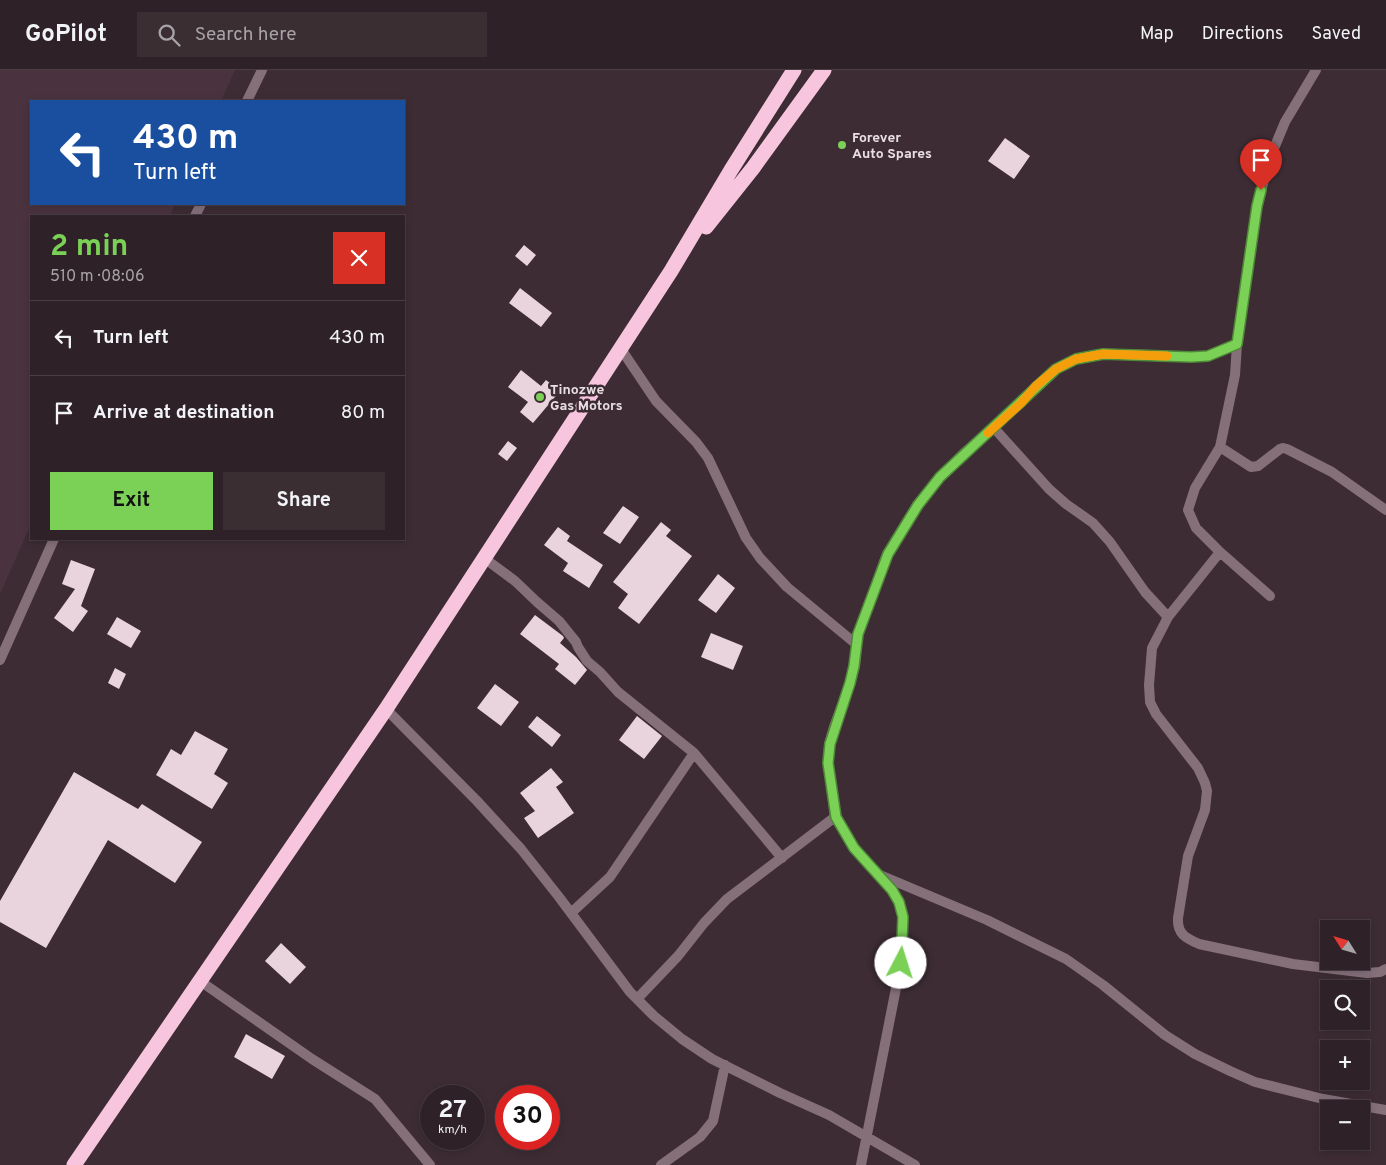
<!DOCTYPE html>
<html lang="en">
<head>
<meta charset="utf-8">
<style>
	:root { --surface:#2e2127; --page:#3a2e33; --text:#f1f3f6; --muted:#a7a3a7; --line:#493e44; --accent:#7ad156 }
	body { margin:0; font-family:Overpass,sans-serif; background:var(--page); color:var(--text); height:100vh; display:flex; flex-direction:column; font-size:19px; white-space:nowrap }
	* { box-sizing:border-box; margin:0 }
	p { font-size:16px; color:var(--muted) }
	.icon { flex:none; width:28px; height:28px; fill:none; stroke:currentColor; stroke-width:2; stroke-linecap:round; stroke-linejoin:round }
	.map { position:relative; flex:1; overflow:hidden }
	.side { position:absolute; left:30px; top:145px; width:375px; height:325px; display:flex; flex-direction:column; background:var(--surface); border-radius:0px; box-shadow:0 2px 8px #0003,0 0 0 1px var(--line) }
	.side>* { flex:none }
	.guide { position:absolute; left:30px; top:30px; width:375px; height:105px; border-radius:0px; box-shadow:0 2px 8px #0003,0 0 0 1px var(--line); background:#1a4fa0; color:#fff; overflow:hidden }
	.needle { width:32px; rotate:307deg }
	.fabs { position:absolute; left:1320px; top:850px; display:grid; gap:10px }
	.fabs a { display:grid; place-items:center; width:50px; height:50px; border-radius:0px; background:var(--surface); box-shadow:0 2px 8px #0003,0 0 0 1px var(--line); font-size:25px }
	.speed { position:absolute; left:420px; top:1015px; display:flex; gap:10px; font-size:25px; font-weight:700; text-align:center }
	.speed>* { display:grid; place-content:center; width:65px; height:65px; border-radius:50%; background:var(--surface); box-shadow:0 2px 8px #0003,0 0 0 1px var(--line); line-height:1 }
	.speed small { font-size:12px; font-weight:400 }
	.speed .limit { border:8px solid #d22; background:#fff; color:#111 }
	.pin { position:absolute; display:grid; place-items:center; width:42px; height:42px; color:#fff; margin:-51px -21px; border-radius:50% 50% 50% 0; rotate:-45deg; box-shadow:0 0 5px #0007 }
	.pin .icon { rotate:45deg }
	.me { position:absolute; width:55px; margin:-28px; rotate:5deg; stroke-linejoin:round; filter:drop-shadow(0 0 4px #0008) }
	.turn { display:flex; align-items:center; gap:18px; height:105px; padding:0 20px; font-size:22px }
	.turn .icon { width:65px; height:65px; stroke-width:2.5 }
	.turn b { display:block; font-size:35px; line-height:42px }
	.round { display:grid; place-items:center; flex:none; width:52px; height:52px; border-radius:0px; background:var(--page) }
	.overview { display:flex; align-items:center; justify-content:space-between; height:85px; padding:0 20px }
	h1 { font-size:30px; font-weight:700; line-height:38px; color:var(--accent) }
	.button { display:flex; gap:10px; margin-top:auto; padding:10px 20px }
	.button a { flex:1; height:58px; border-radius:0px; background:var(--accent); color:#111; font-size:20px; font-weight:700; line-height:58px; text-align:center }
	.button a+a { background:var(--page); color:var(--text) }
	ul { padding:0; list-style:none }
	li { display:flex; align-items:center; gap:15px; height:75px; padding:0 20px; border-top:1px solid var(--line) }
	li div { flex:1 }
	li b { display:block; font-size:19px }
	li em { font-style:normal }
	header { display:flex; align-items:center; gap:30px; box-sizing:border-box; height:70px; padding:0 25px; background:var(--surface); border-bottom:1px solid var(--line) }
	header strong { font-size:24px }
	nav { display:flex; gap:28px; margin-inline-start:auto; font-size:18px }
	.search { width:350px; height:45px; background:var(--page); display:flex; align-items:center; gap:12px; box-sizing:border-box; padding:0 18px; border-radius:0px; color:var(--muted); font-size:19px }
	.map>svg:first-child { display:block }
</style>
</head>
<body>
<header>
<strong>GoPilot</strong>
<div class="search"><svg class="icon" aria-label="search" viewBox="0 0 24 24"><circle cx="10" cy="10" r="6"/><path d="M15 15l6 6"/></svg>Search here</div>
<nav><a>Map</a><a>Directions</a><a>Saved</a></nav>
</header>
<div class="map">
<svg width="1386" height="1095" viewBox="0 0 1386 1095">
	<rect width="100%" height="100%" fill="#3d2c34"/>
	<path fill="#4a333f" d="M0 0H235L221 31H31V134H175L170 146H31V454L0 524Z"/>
	<path fill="#e9d3dd" d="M1005 68 1030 86 1014 109 988 91Z
		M524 175 536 185 527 196 515 186Z
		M520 218 552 243 541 257 509 233Z
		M521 300 541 316 546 310 560 321 533 353 520 342 528 332 508 317Z
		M508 371 517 378 507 391 498 384Z
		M623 436 639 447 620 474 603 463Z
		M661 452 671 460 666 466 692 486 639 554 618 538 628 524 613 512Z
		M558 457 570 466 567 471 603 495 589 518 563 501 568 493 544 475Z
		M71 490 95 499 81 536 88 541 73 562 54 548 75 519 62 514Z
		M718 504 735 518 716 543 698 530Z
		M535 545 563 566 564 568 560 573 576 587 587 600 575 615 555 599 559 594 520 564Z
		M117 547 141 561 131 578 107 564Z
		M711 563 743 576 733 600 701 587Z
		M115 598 126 604 119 619 108 613Z
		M495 614 519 632 501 656 477 638Z
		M537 646 561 665 552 677 528 657Z
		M637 646 662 666 644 689 619 670Z
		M195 661 228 679 214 704 228 713 212 739 156 705 171 679 181 685Z
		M551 698 563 712 556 717 574 743 538 768 524 748 535 741 520 723Z
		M74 702 138 739 142 734 202 772 175 813 108 770 46 878 0 852V831Z
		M281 873 306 897 290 914 265 891Z
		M246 964 285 986 272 1009 234 987Z"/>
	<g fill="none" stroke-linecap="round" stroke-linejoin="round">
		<path stroke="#85707a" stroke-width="10" d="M247 31 262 0
			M195 146 201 134
			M621 279 656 331 696 372 708 388 746 468 760 488 787 517 856 574
			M994 358 1049 419 1066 434 1093 453 1110 472 1145 522 1168 547 1220 482 1196 458 1188 440 1195 418 1220 377 1235 305 1237 274 1257 136 1270 88 1285 52 1316 0
			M1220 377 1251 397 1258 396 1280 379 1283 378 1287 379 1332 402 1386 440
			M1220 482 1270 526
			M484 488 515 511 537 532 559 551 576 572 578 577 587 591 600 602 618 622 694 683 782 788
			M1168 547 1152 578 1149 615 1150 632 1156 644 1198 698 1205 713 1207 721 1205 740 1188 786 1178 848C1177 864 1186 868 1199 874L1293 894 1367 903 1380 902 1386 899
			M0 590 54 469
			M386 639 477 731 521 779 559 827 630 922 654 946 682 969 712 989 780 1023 829 1045 915 1095
			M880 805 987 850 1066 889 1103 915 1165 965 1195 984 1230 1001 1255 1012 1323 1029 1386 1040
			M571 843 610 807 694 683
			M200 911 312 989 375 1029 430 1095
			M637 929 678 886 704 853 727 829 835 747
			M661 1095 700 1067 713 1051 725 995
			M861 1095 901 893 903 847 899 832 892 820 854 778 835 747 828 693 829 674 834 657 850 613 855 596 858 564 887 484 917 435 940 407 964 383 1021 333 1036 316 1056 299 1076 289 1103 284 1156 285 1191 287 1208 286 1237 274"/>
		<path stroke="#f8c5de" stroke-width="15" d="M706 157 753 98 824 0
			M74 1095 386 639 671 201 731 100 794 0"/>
	</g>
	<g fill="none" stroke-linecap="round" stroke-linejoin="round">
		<g stroke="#4f8838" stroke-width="12">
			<path id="route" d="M901 893 903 847 899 832 892 820 854 778 836 747 828 693 830 674 850 613 854 596 858 564 888 484 918 435 940 407 1056 299 1076 289 1103 284 1191 287 1208 286 1237 274 1257 136 1261 120"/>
		</g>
		<use href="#route" stroke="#7ad156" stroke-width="9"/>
		<path stroke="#f59e0b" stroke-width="9" d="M988 363 1021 333 1036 316 1056 299 1076 289 1103 284 1167 286"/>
	</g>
	<g fill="#7ad156" stroke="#3d2c34" stroke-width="2">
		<circle cx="842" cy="75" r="5"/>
		<circle cx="540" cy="327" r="5"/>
	</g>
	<g text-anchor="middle" stroke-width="5" stroke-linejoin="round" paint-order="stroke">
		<g font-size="14" font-weight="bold" fill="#e9dee3" stroke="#3d2c34" text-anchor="start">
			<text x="852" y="72">Forever<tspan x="852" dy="16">Auto Spares</tspan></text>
			<text x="550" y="324">Tinozwe<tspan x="550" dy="16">Gas Motors</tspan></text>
		</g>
	</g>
</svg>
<div class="fabs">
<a><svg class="needle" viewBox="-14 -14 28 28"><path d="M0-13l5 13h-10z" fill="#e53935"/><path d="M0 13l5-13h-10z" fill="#a7a3a7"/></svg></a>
<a><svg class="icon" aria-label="search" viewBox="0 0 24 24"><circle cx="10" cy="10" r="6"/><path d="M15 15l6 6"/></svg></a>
<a>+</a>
<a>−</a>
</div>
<div class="speed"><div>27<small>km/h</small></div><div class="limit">30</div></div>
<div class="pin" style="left:1261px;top:120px;background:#d93025"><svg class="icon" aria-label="arrive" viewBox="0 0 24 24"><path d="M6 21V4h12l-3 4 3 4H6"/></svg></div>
<svg class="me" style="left:901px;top:893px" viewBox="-20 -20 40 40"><circle r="19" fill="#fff"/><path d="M0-13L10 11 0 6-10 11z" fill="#7ad156"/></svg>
<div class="guide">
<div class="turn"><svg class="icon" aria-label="left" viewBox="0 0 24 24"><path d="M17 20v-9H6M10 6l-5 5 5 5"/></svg><div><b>430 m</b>Turn left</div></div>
</div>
<section class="side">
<div class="overview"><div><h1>2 min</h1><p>510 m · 08:06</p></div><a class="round" style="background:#d93025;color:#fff"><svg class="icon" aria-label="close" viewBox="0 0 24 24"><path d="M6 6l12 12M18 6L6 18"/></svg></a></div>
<ul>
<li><svg class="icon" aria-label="left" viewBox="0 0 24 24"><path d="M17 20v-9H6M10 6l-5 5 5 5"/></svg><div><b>Turn left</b></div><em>430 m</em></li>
<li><svg class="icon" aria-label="arrive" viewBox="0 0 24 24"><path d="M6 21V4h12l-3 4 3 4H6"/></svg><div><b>Arrive at destination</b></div><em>80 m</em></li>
</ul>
<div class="button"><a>Exit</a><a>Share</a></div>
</section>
</div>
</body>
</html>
